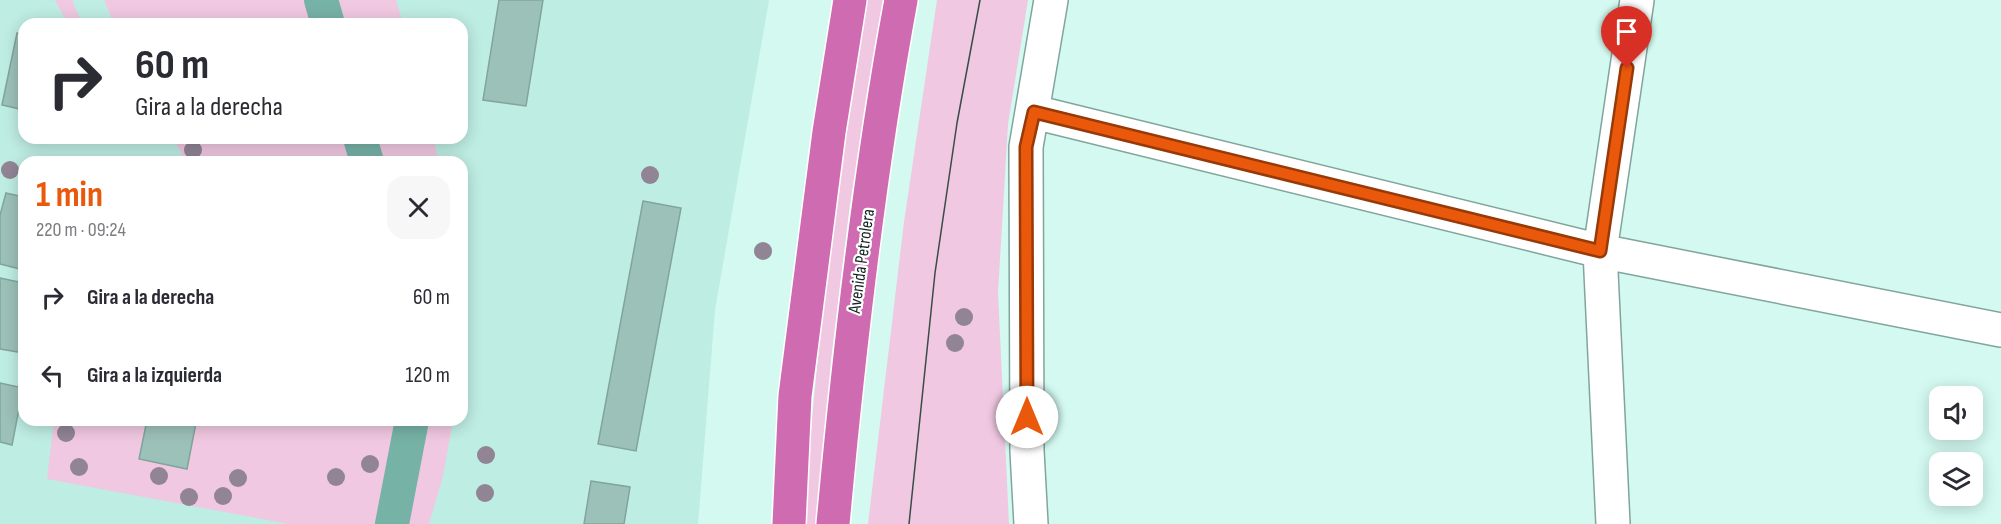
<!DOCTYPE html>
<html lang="es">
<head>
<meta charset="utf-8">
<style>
	:root { --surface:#fff; --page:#f7f7f7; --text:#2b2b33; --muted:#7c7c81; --accent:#ea580c }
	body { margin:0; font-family:"Sofia Sans Condensed",sans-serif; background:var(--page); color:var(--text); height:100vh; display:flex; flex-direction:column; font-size:22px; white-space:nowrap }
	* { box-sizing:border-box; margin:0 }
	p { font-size:20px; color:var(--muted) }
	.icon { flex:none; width:33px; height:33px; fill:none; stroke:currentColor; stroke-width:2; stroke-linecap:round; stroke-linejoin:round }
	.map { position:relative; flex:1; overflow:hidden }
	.panel { position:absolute; left:18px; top:156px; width:450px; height:270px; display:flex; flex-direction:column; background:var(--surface); border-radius:18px; box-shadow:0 3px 15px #0003 }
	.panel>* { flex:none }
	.guide { position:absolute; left:18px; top:18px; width:450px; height:126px; border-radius:18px; box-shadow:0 3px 15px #0003; background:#fff; color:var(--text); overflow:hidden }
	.controls { position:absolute; left:1929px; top:386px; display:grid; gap:12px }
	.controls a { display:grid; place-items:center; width:54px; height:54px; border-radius:12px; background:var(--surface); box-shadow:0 3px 15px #0003; font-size:30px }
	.pin { position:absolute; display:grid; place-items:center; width:51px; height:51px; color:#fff; margin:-62px -26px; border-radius:50% 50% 50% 0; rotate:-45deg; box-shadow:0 0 6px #0007 }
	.pin .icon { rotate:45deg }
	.me { position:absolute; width:66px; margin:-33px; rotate:0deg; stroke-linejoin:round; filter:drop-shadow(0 0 4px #0008) }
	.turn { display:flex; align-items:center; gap:21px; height:126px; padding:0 18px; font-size:27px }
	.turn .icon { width:78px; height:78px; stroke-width:2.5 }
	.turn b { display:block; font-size:42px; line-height:51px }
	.round { display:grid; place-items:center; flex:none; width:63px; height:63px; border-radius:18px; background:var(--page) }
	.headline { display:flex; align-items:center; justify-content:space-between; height:102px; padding:0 18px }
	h1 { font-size:36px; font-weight:700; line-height:45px; color:var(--accent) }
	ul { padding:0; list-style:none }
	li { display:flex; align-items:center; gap:18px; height:78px; padding:0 18px }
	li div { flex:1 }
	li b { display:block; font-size:22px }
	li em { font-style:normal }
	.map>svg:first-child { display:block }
</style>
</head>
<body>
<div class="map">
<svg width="2001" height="524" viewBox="0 0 2001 524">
	<rect width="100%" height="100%" fill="#d3f9f1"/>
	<path fill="#beede3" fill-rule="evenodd" d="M0 0H769L715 310 698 524H0ZM24 24H462V138H24ZM24 162H462V420H24Z"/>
	<path fill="#f0c8e1" d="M55 0H72L82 24H68Z
		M104 0H309L316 24H114Z
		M332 0H396L403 24H340Z
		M866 0H885L850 203 831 360 818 524H802L831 221Z
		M937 0H1028L1008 124 998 293 1009 524H868L904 222Z
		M173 138H348L355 162H186Z
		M376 138H434L438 162H384Z
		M54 420H399L379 524H289L47 479Z
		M421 420H453L443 476 429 524H400Z"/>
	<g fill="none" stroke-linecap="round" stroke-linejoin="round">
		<path stroke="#77b2a6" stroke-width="34" d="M321 0 328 24
			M360 138 367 162
			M392 524 412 420"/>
	</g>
	<path fill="#9cc1b9" stroke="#81a49d" stroke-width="1.5" d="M499 0H543L526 106 483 100Z
		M17 33 24 35V110L2 105Z
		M6 193 24 197V270L0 264V215Z
		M643 201 681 208 636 451 598 444Z
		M0 278 24 283V353L0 349Z
		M0 383 23 388 12 445 0 442Z
		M147 420 196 423 187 469 139 459Z
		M591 481 630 487 624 524H584Z"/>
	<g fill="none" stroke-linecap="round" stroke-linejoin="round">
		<g stroke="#81a59d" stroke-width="36">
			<path id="minor" d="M1034 112 1600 251 2001 330
				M1031 524 1027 451 1026 147 1051 0
				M1613 524 1600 251 1637 0"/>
		</g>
		<g stroke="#fff" stroke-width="36">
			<path id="highway" d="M789 524 795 396 829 132 850 0
				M833 524C849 349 869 173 901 0"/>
		</g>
		<use href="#minor" stroke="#fff" stroke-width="33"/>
		<use href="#highway" stroke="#cf6bb0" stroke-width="33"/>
		<path stroke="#384c48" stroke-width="1.5" d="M909 524 935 273 957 123 980 0"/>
	</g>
	<g fill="#908495">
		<circle cx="193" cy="150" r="9"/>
		<circle cx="10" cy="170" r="9"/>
		<circle cx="650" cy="175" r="9"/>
		<circle cx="763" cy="251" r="9"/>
		<circle cx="964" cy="317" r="9"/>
		<circle cx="955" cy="343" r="9"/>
		<circle cx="66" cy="433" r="9"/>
		<circle cx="486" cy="455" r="9"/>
		<circle cx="370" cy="464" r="9"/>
		<circle cx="79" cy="467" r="9"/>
		<circle cx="159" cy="476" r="9"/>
		<circle cx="336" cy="477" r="9"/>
		<circle cx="238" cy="478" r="9"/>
		<circle cx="485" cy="493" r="9"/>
		<circle cx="223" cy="496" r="9"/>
		<circle cx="189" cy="497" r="9"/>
	</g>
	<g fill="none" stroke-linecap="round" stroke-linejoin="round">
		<g stroke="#983908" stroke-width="15">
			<path id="route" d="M1027 417 1026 147 1034 112 1600 251 1627 68"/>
		</g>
		<use href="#route" stroke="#ea580c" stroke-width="10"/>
	</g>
	<g text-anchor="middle" stroke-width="4.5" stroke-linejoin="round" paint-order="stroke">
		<g font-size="18" fill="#162522" stroke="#fff">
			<text transform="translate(861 261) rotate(-82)" y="6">Avenida Petrolera</text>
		</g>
	</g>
</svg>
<div class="controls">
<a><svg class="icon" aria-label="sound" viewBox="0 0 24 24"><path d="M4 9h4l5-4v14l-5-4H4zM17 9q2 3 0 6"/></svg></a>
<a><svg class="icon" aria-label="layers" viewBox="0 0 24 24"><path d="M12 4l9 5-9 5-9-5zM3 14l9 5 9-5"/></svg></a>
</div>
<div class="pin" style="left:1627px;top:68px;background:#d93025"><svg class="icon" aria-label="arrive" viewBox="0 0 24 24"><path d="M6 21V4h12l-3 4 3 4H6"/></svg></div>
<svg class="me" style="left:1027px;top:417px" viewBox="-20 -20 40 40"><circle r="19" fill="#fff"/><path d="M0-13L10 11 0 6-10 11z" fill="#ea580c"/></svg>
<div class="guide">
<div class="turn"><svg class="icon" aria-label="right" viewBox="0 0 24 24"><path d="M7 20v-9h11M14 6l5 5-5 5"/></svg><div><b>60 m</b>Gira a la derecha</div></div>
</div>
<section class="panel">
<div class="headline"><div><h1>1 min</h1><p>220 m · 09:24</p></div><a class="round"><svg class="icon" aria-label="close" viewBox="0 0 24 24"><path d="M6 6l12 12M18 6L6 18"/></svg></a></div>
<ul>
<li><svg class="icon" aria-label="right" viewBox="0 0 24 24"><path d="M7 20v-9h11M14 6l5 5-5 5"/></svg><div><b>Gira a la derecha</b></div><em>60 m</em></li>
<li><svg class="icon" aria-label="left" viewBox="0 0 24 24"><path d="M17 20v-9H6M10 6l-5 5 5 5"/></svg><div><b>Gira a la izquierda</b></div><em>120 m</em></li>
</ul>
</section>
</div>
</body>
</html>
